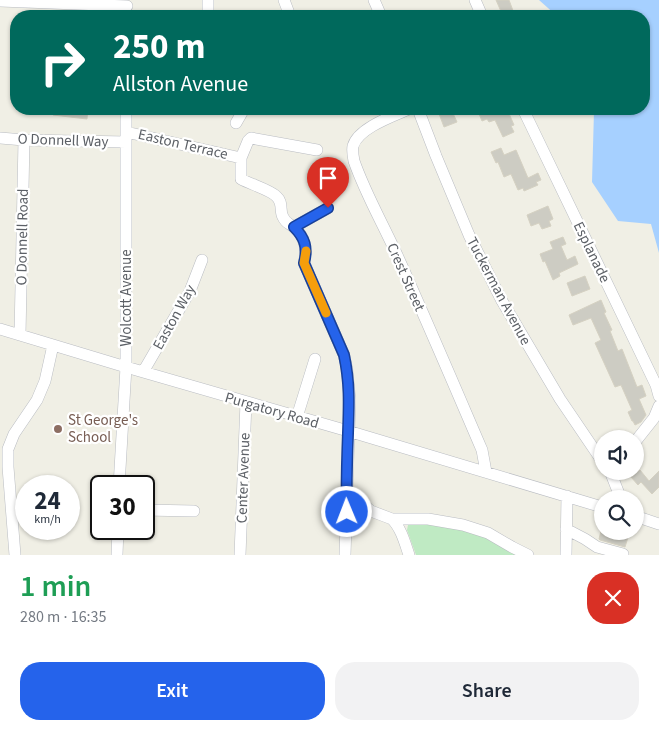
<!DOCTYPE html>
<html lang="en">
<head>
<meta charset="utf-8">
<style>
	:root { --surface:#fff; --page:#f2f2f3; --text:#1f2937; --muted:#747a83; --accent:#2563eb }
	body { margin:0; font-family:"Source Sans 3",sans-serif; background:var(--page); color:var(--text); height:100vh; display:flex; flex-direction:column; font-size:19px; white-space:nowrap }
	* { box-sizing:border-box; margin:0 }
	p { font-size:16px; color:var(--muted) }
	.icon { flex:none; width:28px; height:28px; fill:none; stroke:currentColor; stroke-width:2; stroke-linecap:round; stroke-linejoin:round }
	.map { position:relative; height:555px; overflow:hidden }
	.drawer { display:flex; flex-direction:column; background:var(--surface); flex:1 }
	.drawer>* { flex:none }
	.banner { position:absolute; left:10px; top:10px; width:640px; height:105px; border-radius:20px; box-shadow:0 1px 4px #0004; background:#00695c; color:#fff; overflow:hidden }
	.fabs { position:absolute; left:594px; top:430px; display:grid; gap:10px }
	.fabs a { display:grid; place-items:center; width:50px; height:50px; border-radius:50%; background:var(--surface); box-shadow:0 1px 4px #0004; font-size:25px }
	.speed { position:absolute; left:15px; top:475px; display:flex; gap:10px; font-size:25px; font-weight:700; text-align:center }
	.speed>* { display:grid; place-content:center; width:65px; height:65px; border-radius:50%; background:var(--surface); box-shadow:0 1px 4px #0004; line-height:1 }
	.speed small { font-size:12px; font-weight:400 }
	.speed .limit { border:2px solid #111; border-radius:8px; background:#fff; color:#111 }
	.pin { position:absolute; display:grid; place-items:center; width:42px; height:42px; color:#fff; margin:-51px -21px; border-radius:50% 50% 50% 0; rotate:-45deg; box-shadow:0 0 5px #0007 }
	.pin .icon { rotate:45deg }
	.me { position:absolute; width:55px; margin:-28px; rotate:359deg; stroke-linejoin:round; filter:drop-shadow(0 0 4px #0008) }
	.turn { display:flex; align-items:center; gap:18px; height:105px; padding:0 20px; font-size:22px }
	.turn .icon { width:65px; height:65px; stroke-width:2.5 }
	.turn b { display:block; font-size:35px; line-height:42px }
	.round { display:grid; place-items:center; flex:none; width:52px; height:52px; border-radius:20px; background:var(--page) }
	.headline { display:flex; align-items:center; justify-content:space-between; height:85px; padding:0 20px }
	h1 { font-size:30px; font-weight:600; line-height:38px; color:#1e9e55 }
	.button { display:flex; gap:10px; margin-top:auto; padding:10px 20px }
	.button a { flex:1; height:58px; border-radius:20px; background:var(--accent); color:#fff; font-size:20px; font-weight:600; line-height:58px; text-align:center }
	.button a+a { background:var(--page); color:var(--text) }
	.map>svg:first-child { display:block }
</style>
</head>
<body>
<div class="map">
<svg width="659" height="555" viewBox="0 0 659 555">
	<rect width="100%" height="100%" fill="#f0efe5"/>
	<path fill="#bfeac3" d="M412 523 439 525 489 537 515 552V555H416L407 530 408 525Z"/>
	<path fill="#a6d0ff" d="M539 0H659V253L651 224 618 221 592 182 594 111 592 109H644V16H557Z"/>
	<path fill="#cdccc3" stroke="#d5d1c2" d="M496 0H509L515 16H503Z
		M53 109H88L87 119 53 115Z
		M444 109H451L457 122 444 127 438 111Z
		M477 109H507L514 125 511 126 514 132 503 137 495 120 489 122 487 119 482 121Z
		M501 148 504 155 516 150 528 178 538 173 541 180 536 182 538 185 524 191 523 188 518 190 511 174 504 177 498 162 496 163 491 152Z
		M548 206 553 219 549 221 551 226 542 229 539 223 531 226 527 215Z
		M563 237 566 244 561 246 567 260 575 256 578 264 559 273 560 276 553 280 545 261 543 262 540 254 553 249 550 242Z
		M585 276 590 289 572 296 567 283Z
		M601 300 606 312 604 313 612 330 610 331 618 351 622 349 637 387 642 385 646 396 639 399 646 415 641 422 635 425 633 421H632L628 412 632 410 621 385 615 387 595 343 601 340 591 318 573 325 569 315Z
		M640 470 649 481 659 471V487L652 494 641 482 638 485 631 477Z
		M601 531H618L629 534 625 547 600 540 599 539Z"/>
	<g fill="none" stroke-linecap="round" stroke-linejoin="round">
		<g stroke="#b9bcc2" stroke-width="12">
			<path id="minor" d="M284 0 290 16
				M374 0 381 16
				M475 0 482 16
				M0 1 127 6
				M208 16V0
				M409 109C393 116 358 128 353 146 352 151 353 156 354 161 365 193 383 224 397 255 426 319 454 385 482 450L486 472
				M418 109 436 156 469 235 502 301 560 399 602 461
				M523 109 656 385 659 396
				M236 123 244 109
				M126 132 241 158
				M0 138 24 140 126 142
				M317 150 251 138 248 141 241 158V179C250 184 270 190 276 196 284 203 279 210 283 217 286 224 289 223 294 227 305 236 307 250 304 263L344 355 347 369 350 400 345 555
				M294 227 328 208
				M0 329 126 367 348 431 602 507
				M20 335 24 140
				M143 372 190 291 202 260
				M297 417 315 359
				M635 442 654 418 659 406
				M610 471 621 499
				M119 486 126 367V109
				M346 490 371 511 392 519H428L463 525 488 533 512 547 528 555
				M144 510 194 511
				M635 516 659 524
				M392 519C401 528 405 543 409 555
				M566 529 585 539 597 547 623 554
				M15 555 8 467V449L14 434 37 400 45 381 53 345
				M117 555 118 529
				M240 555 246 402
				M566 555 567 496"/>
		</g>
		<use href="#minor" stroke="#fff" stroke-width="11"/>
	</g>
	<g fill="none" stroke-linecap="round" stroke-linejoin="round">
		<g stroke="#184099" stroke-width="12">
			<path id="route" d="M328 208 294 227C305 238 308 248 304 263L344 355C350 383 349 405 348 433 347 459 346 485 347 512"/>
		</g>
		<use href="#route" stroke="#2563eb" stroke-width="9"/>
		<path stroke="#f59e0b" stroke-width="9" d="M306 251 304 263 326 313"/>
	</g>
	<circle fill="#8d6e63" stroke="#fff" stroke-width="2" cx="58" cy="429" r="5"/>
	<g text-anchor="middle" stroke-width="4.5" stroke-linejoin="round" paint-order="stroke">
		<g font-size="15" fill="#5c6066" stroke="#fff">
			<text transform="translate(63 140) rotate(2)" y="5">O Donnell Way</text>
			<text transform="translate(183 144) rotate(13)" y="5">Easton Terrace</text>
			<text transform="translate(22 237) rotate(-89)" y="5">O Donnell Road</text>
			<text transform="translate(592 252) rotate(64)" y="5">Esplanade</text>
			<text transform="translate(406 277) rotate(66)" y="5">Crest Street</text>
			<text transform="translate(499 291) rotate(62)" y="5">Tuckerman Avenue</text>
			<text transform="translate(126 298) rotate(-90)" y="5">Wolcott Avenue</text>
			<text transform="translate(174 317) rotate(-61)" y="5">Easton Way</text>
			<text transform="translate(272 410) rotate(16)" y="5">Purgatory Road</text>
			<text transform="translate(243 478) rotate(-88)" y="5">Center Avenue</text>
		</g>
		<g font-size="15" fill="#785e54" stroke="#fff" text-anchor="start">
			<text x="68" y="425">St George's<tspan x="68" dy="17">School</tspan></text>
		</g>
	</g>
</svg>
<div class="fabs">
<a><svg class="icon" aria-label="sound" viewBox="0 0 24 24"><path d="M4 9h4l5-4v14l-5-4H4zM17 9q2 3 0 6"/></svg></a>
<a><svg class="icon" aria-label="search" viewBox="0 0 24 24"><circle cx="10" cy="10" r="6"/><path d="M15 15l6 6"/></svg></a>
</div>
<div class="speed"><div>24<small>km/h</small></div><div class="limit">30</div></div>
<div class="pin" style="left:328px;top:208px;background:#d93025"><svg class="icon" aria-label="arrive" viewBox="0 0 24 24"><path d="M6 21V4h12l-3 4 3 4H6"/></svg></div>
<svg class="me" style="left:347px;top:512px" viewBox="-20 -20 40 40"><circle r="17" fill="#2563eb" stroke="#fff" stroke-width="3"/><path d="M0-11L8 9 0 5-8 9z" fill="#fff"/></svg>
<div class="banner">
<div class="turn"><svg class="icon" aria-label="right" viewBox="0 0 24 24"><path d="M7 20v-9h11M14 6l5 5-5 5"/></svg><div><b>250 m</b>Allston Avenue</div></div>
</div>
</div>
<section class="drawer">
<div class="headline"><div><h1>1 min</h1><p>280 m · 16:35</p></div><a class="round" style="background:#d93025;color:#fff"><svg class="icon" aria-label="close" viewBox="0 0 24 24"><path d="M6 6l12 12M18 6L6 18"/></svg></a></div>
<div class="button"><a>Exit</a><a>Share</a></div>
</section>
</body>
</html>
